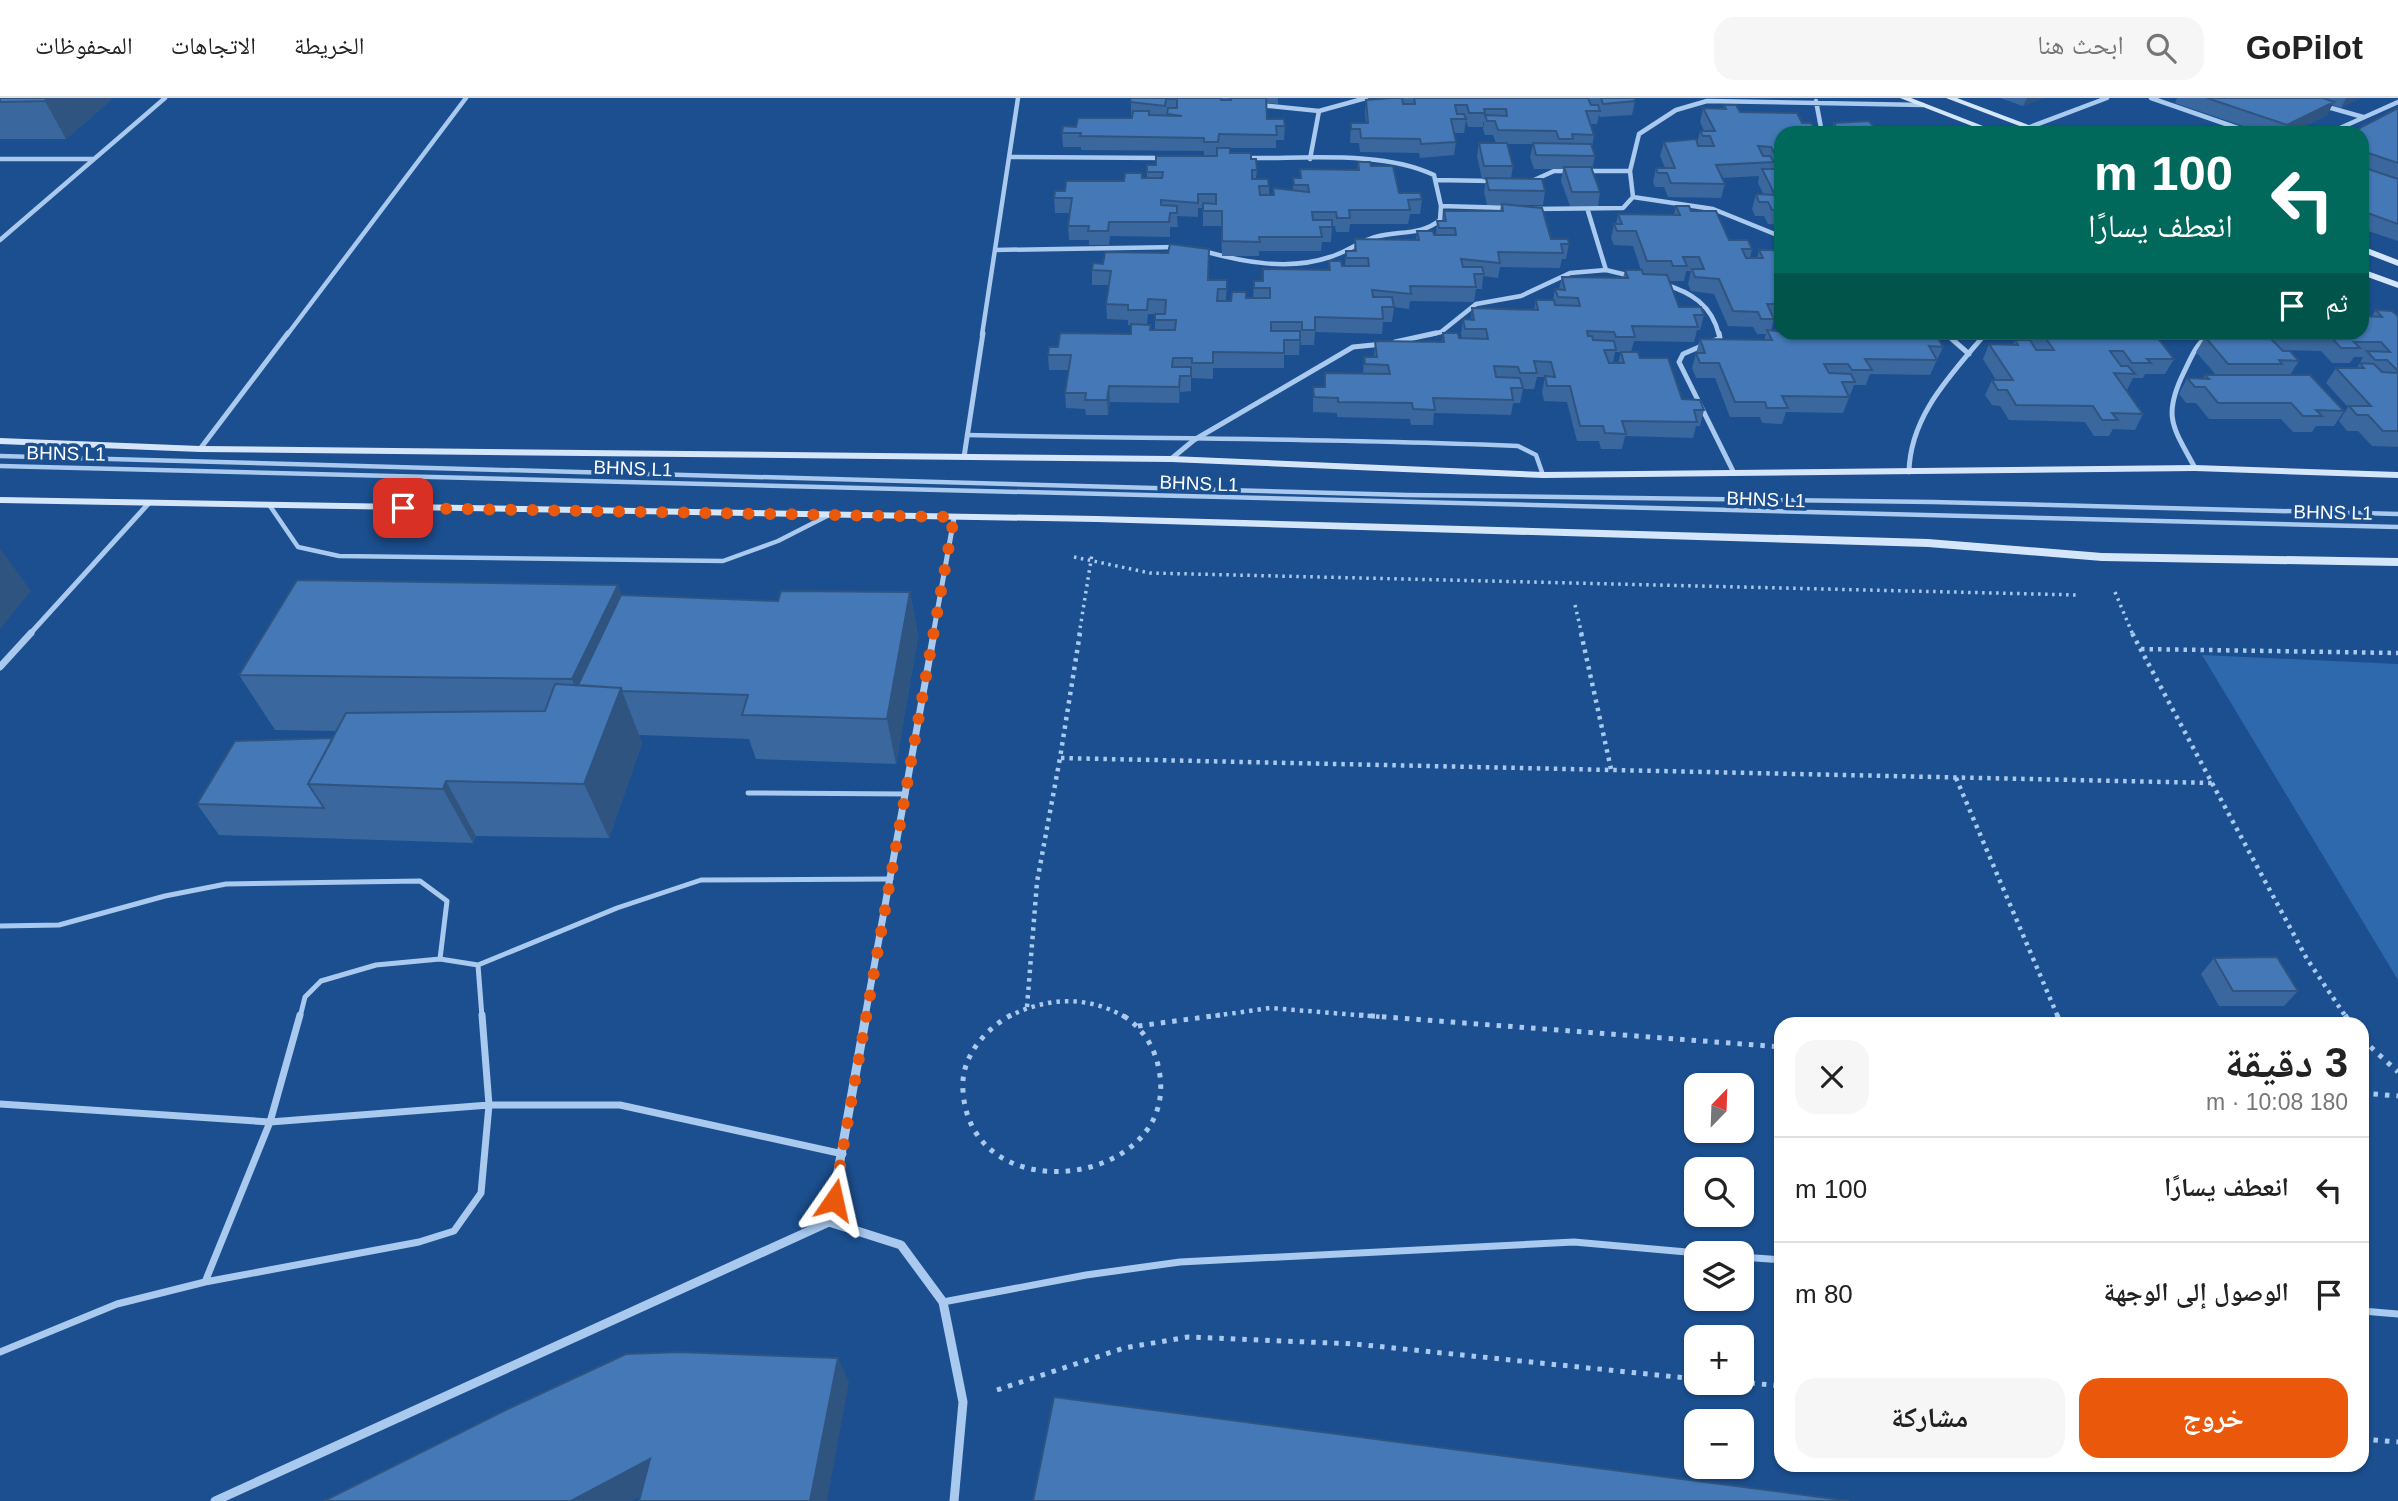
<!DOCTYPE html>
<html lang="ar">
<head>
<meta charset="utf-8">
<style>
	:root { --surface:#fff; --page:#f6f6f6; --text:#222; --muted:#767676; --line:#e0e0e0; --accent:#ea580c }
	body { margin:0; font-family:Helvetica,"Noto Naskh Arabic",sans-serif; background:var(--page); color:var(--text); direction:rtl; height:100vh; display:flex; flex-direction:column; font-size:26px; white-space:nowrap }
	* { box-sizing:border-box; margin:0 }
	p { font-size:23px; color:var(--muted) }
	.icon { flex:none; width:38px; height:38px; fill:none; stroke:currentColor; stroke-width:2; stroke-linecap:round; stroke-linejoin:round }
	.map { position:relative; flex:1; overflow:hidden; direction:ltr }
	.sheet { position:absolute; left:1774px; top:919px; width:595px; height:455px; display:flex; flex-direction:column; background:var(--surface); border-radius:21px; box-shadow:0 2px 5px #0004; direction:rtl }
	.sheet>* { flex:none }
	.top-card { position:absolute; left:1774px; top:28px; width:595px; height:214px; border-radius:21px; box-shadow:0 2px 5px #0004; direction:rtl; background:#00695c; color:#fff; overflow:hidden }
	.needle { width:46px; rotate:23deg }
	.fabs { position:absolute; left:1684px; top:975px; display:grid; gap:14px }
	.fabs a { display:grid; place-items:center; width:70px; height:70px; border-radius:14px; background:var(--surface); box-shadow:0 2px 5px #0004; font-size:35px }
	.pin { position:absolute; display:grid; place-items:center; width:60px; height:60px; color:#fff; margin:-30px; border-radius:14px; box-shadow:0 4px 10px #0006 }
	.me { position:absolute; width:77px; margin:-38px; rotate:11deg; stroke-linejoin:round; filter:drop-shadow(0 0 5px #0008) }
	.turn { display:flex; align-items:center; gap:24px; height:147px; padding:0 21px; font-size:32px }
	.turn .icon { width:91px; height:91px; stroke-width:2.5 }
	.turn b { display:block; font-size:49px; line-height:60px }
	.then { display:flex; align-items:center; height:66px; padding:0 21px; background:#0003; gap:14px; font-size:26px }
	.round { display:grid; place-items:center; flex:none; width:74px; height:74px; border-radius:21px; background:var(--page) }
	.head { display:flex; align-items:center; justify-content:space-between; height:119px; padding:0 21px }
	h1 { font-size:42px; font-weight:700; line-height:52px }
	.button { display:flex; gap:14px; margin-top:auto; padding:14px 21px }
	.button a { flex:1; height:80px; border-radius:21px; background:var(--accent); color:#fff; font-size:28px; font-weight:700; line-height:80px; text-align:center }
	.button a+a { background:var(--page); color:var(--text) }
	ul { padding:0; list-style:none }
	li { display:flex; align-items:center; gap:21px; height:105px; padding:0 21px; border-top:2px solid var(--line) }
	li div { flex:1 }
	li b { display:block; font-size:26px }
	li em { font-style:normal }
	header { display:flex; align-items:center; gap:42px; box-sizing:border-box; height:98px; padding:0 35px; background:var(--surface); border-bottom:2px solid var(--line) }
	header strong { font-size:33px }
	nav { display:flex; gap:38px; margin-inline-start:auto; font-size:24px }
	.search { width:490px; height:63px; background:var(--page); display:flex; align-items:center; gap:18px; box-sizing:border-box; padding:0 24px; border-radius:21px; color:var(--muted); font-size:26px }
	.map>svg:first-child { display:block }
</style>
</head>
<body>
<header>
<strong>GoPilot</strong>
<div class="search"><svg class="icon" aria-label="search" viewBox="0 0 24 24"><circle cx="10" cy="10" r="6"/><path d="M15 15l6 6"/></svg>ابحث هنا</div>
<nav><a>الخريطة</a><a>الاتجاهات</a><a>المحفوظات</a></nav>
</header>
<div class="map">
<svg width="2398" height="1403" viewBox="0 0 2398 1403">
	<rect width="100%" height="100%" fill="#1b4f8f"/>
	<path fill="#2e69ad" d="M2202 557 2398 566V882Z"/>
	<g fill="none" stroke-linecap="round" stroke-linejoin="round">
		<path stroke="#a9c9ee" stroke-width="3.5" stroke-dasharray="2.5 4.5" stroke-linecap="butt" d="M1074 459 1150 475 2078 497
			M2115 494 2133 537
			M1575 507 1582 537
			M1079 537 1092 456"/>
		<path stroke="#a9c9ee" stroke-width="4.5" stroke-dasharray="3.5 5" stroke-linecap="butt" d="M1080 535 1060 660 2212 685 2132 535
			M1581 535 1611 671
			M2141 551 2398 555
			M1956 680 2058 919
			M2212 685 2307 861 2346 919
			M1027 909 1037 784 1060 660
			M1008 919C1046 899 1087 897 1125 919
			M1207 919 1270 910 1382 919"/>
		<path stroke="#a9c9ee" stroke-width="5" stroke-dasharray="4.5 7" stroke-linecap="butt" d="M1011 917C984 932 960 960 963 993 971 1118 1182 1087 1159 972 1155 949 1142 929 1122 917
			M1359 917 1782 949
			M2057 917 2061 926
			M2345 917 2351 926
			M1138 928 1220 917
			M2362 941 2398 974
			M2362 995 2398 998
			M1739 1284 1782 1288
			M997 1292 1124 1250 1188 1239 1355 1246 1696 1281
			M2362 1341 2398 1344"/>
		<path stroke="#a9c9ee" stroke-width="4.5" d="M967 337C1151 341 1334 340 1518 348L1536 357 1543 377
			M0 358 1407 397 1933 404 2398 416
			M0 368 2398 429
			M270 408 298 449 339 458 723 463 778 443 829 417"/>
		<path stroke="#a9c9ee" stroke-width="5" d="M748 695 906 696
			M0 828 59 827 165 798 226 786 420 783 447 803 440 861
			M478 867 617 810 701 782 891 781
			M300 919 305 899 321 883 376 867 440 861 478 867 482 919"/>
		<path stroke="#a9c9ee" stroke-width="7" d="M0 1006 270 1024 489 1007H620L843 1056
			M1741 1159 1782 1162
			M205 1184 270 1024 300 917
			M205 1184 419 1144 454 1133 481 1095 489 1007 482 917
			M943 1204 1086 1177 1180 1164 1574 1144 1698 1155
			M2362 1213 2398 1216
			M0 1254 117 1206 205 1184"/>
		<path stroke="#a9c9ee" stroke-width="4.5" d="M2151 0 2252 35
			M1816 3 1822 35
			M1259 7 1319 13
			M2324 8 2363 19
			M2030 29 2107 0
			M2329 35 2398 4
			M1010 59 1163 60
			M1245 60C1302 61 1382 52 1434 77L1441 108 1511 110
			M0 61H94
			M1310 61 1319 13 1366 0
			M1585 73H1630
			M1435 82 1492 83
			M1532 83 1554 73H1570
			M1633 99 1713 111 1782 139
			M1533 111 1623 110 1633 99 1630 73 1639 36 1676 12 1707 3 1923 7
			M0 142 165 0
			M995 152 1178 149
			M1203 153C1243 164 1289 173 1330 159 1347 154 1361 142 1379 138 1400 133 1422 137 1440 122L1441 108
			M1606 172 1631 178
			M1663 186C1691 194 1712 207 1719 237
			M1944 234 1947 237
			M287 237 466 0
			M982 237 1018 0
			M1428 237 1441 234 1476 206 1521 198 1570 175 1606 172 1588 113
			M1985 237 1987 234
			M2209 237 2214 234"/>
		<path stroke="#a9c9ee" stroke-width="5" d="M1719 235 1720 240 1683 256 1679 264 1734 375
			M1945 235 1969 256
			M1395 244 1436 235
			M200 351 288 235
			M964 359 983 235
			M1171 361 1194 342 1353 249 1383 246
			M2195 370C2173 329 2162 319 2184 274 2192 258 2196 245 2212 235
			M1909 374C1910 317 1952 276 1986 235
			M29 537 149 405
			M933 537 954 420"/>
		<path stroke="#a9c9ee" stroke-width="7" d="M0 569 31 535
			M865 919 934 535"/>
		<path stroke="#a9c9ee" stroke-width="9" d="M829 1124 901 1147 943 1204 963 1304 954 1403
			M215 1403 829 1124 866 917"/>
		<path fill="#d6e6fa" fill-rule="evenodd" d="M1900 0H1911L2001 35H1990Z
			M1946 0H1957L2050 35H2038Z
			M2362 148 2398 162V168L2362 154Z
			M2362 171 2398 184V190L2362 177Z
			M0 340 200 348 1171 358 1543 374 2195 367 2398 374V380L2195 373 1543 380 1171 364 200 354 0 346Z
			M0 399 1097 418 1928 441 2102 455 2398 460V468L2102 463 1928 449 1097 424 0 405Z"/>
	</g>
	<path fill="#3a679d" fill-rule="evenodd" d="M0 0H113L66 41H0Z
		M1131 0H1229V2H1231V0H1278V6L1266 5 1267 21 1285 28 1284 42H1276V50H1219L1230 55 1251 61 1257 72 1256 81 1269 88V97H1273V90L1293 92V80H1300V71L1357 72 1358 64 1371 68 1399 95 1422 101 1420 116H1410L1408 126H1350L1349 134H1336L1335 128H1332L1331 144H1322L1321 153H1259V158H1222L1221 128H1203V110H1198V119L1177 118 1178 129H1170V139L1110 138 1109 147H1089V142H1069L1068 128 1069 115H1055L1054 100 1065 93 1147 80V67H1156L1217 58 1204 57V53L1081 52V49H1063L1062 35 1076 29 1132 20 1133 18H1131Z
		M1403 0H1634L1635 3 1632 17 1600 19 1599 17 1597 26H1591L1594 37 1592 49 1595 58 1592 72 1600 94 1598 108H1570L1561 83 1563 71H1534L1530 59 1533 46H1507L1513 68 1511 80 1545 93 1543 107H1510L1551 141 1569 146 1566 161H1562L1560 170 1500 169 1498 180 1483 178 1482 191H1476L1474 204 1410 203 1409 211 1394 209 1392 224H1383L1382 236 1315 234 1314 247H1301L1300 239 1299 257H1284V270H1213V281L1192 280V275H1191V293L1180 294 1179 305 1110 304 1108 317H1086L1085 311 1066 310 1065 295 1069 272H1049L1048 257 1058 249 1131 236V227H1128V222L1107 221 1106 206 1109 187H1092V172L1093 165 1209 182H1227L1226 203H1231L1246 200H1253L1254 183H1263L1329 172V163L1342 168H1345L1346 153H1354L1355 141 1416 142 1417 133 1436 137 1437 123H1443L1444 113H1500L1501 107H1487L1484 94 1486 82 1482 81 1477 58 1479 45H1496L1493 37H1485L1483 31 1484 24H1483V29H1468L1466 22 1464 35H1454L1456 44 1454 57 1420 60 1419 55 1360 54 1359 45H1350L1351 25H1366L1365 15 1366 2 1403 5ZM1148 216H1155V232H1151L1147 226Z
		M2000 0H2043L2023 8Z
		M2177 0H2360L2341 10 2332 7 2327 17 2290 35H2264L2175 5Z
		M1724 7 1740 14 1802 25 1814 29 1812 35H1782V127L1768 126 1764 118H1755L1752 111 1756 96 1764 97 1758 85 1759 78 1722 80 1725 86 1721 100 1668 99 1664 89H1655L1653 84 1656 70H1665L1660 58 1664 44 1697 45 1700 33H1704L1700 24 1703 10 1723 11Z
		M2398 10V143L2362 131V35Z
		M1834 25 1874 29 1929 35H1830Z
		M1676 108 1691 113 1729 142 1752 151 1750 160H1757L1759 152 1776 157H1782V221H1774L1771 233 1779 234 1782 225V234H1912L1915 239 1943 249 1930 277 1870 276 1866 287H1854L1843 315 1786 314 1782 326 1762 325 1760 319H1730L1715 280H1696L1692 270 1700 241 1764 242 1766 236H1757L1753 229 1728 228 1714 196 1691 193 1688 186 1691 173H1686L1684 183H1669L1679 209 1704 217 1700 232H1697L1694 244 1634 243 1631 254 1640 260 1682 301 1704 312 1700 328H1696L1693 340 1625 338 1622 351H1601L1599 343H1577L1567 304 1544 303 1542 294 1545 279H1537L1534 291H1523L1520 305H1513L1511 317 1434 315 1433 327H1411L1410 321 1337 319V315L1313 314V289H1324L1325 275 1363 276 1364 259H1374L1375 243 1442 244 1443 235 1462 241 1461 236 1463 221H1471L1472 210 1534 212 1536 202H1553L1555 191H1559L1562 179 1623 180 1625 172H1641L1633 148 1614 147 1611 140 1614 126H1616L1618 116 1674 117ZM1615 254H1621L1618 265H1613Z
		M2376 212 2398 218V349L2372 348 2358 333H2347L2339 323 2348 309 2326 285 2336 270H2357L2363 259H2354L2350 265H2332L2321 253 2281 252 2299 263 2290 277 2344 313 2334 328H2316L2312 334H2293L2281 321H2209L2196 305H2186L2179 296 2187 280 2203 281 2205 277H2216L2196 254 2205 239H2234L2229 234H2362Z
		M2027 234H2160L2157 240 2174 261 2165 276H2145L2143 280H2133L2127 292 2125 291 2143 316 2135 332 2113 331 2109 338H2094L2085 324 2009 322 2000 308 1992 307 1985 297 1992 282H1996L1983 261 1989 246 2013 247 2015 242H2023Z
		M618 487 621 497 778 503 910 494 918 538 896 666 756 661 749 641 639 637 642 645 609 740 476 738 473 745 219 737 197 706 333 640 336 633 275 632 239 577Z
		M2214 860 2298 893 2284 908H2219L2201 876Z"/>
	<path fill="#305480" d="M48 0H113L66 41 45 3Z
		M2027 0H2043L2023 8Z
		M2346 0H2360L2341 10Z
		M2334 4 2327 17 2290 35H2283L2287 27Z
		M1180 278V294L1179 305V289Z
		M1109 288 1110 304 1108 317 1107 302Z
		M0 450 31 493 0 531Z
		M618 487 638 542 576 592 572 581Z
		M910 494 918 538 896 666 887 621Z
		M621 590 642 645 609 740 584 686Z
		M446 683 476 738 473 745 443 691Z
		M838 1260 849 1284 827 1403H810Z
		M650 1361 668 1383 631 1403H571Z"/>
	<path fill="#4478b7" stroke="#305480" stroke-width="2" d="M0 0H48L45 3 0 4Z
		M1131 0H1221V2H1231V0H1266L1267 21H1284L1285 28H1276L1277 37 1219 36 1218 44H1204V40L1080 38 1081 35H1062L1063 28 1076 29 1078 20H1132L1133 13H1149V17L1182 18 1167 16 1168 10H1177V1H1166L1165 8 1130 4Z
		M1392 0H1402L1403 6H1415L1414 0H1588L1591 7H1598L1600 13H1586L1594 37 1572 36 1573 41H1559L1556 33 1498 32 1495 23H1487L1485 17 1507 18 1506 11H1484L1485 15H1469L1467 7H1455L1457 16H1464L1466 21H1451L1456 44 1421 46 1420 41 1361 40 1360 31H1351V25H1368L1366 2Z
		M1601 0H1634L1635 3 1603 6Z
		M2207 0H2323L2334 4 2287 27Z
		M1724 7H1736L1740 14 1797 15 1802 25H1811L1814 29H1796L1800 35H1782V56H1775L1771 49 1758 48 1763 58H1770L1774 64 1716 67 1725 86 1671 85 1667 75H1658L1656 70H1675L1664 44 1696 41 1698 48H1714L1710 38H1703L1700 33H1715L1703 10 1726 11Z
		M2398 10V65L2362 53V35H2350Z
		M1869 23 1874 29 1926 30 1929 35H1839L1834 25Z
		M2251 32 2260 35H2244Z
		M1479 45H1507L1513 68H1484Z
		M1533 45 1591 46 1595 58 1536 57Z
		M1217 50H1230V55H1251V61H1256L1257 72H1252V81H1268L1269 88H1259L1260 97H1274L1273 90 1309 94 1308 87H1294L1293 80H1301L1300 71 1359 72 1358 64H1370L1371 68H1393L1399 95H1420L1422 101 1408 102 1410 112H1349L1350 120H1337L1336 114H1312L1313 122H1332V129H1320L1322 139H1259L1260 144 1222 143V113H1203V105L1216 106V96H1198V105L1161 102V107L1177 108V115H1170L1169 124H1109L1108 133H1088L1089 128H1068L1072 100H1054L1055 93H1065L1066 83H1124L1125 75H1142V80H1162L1163 74H1147V67H1156V58H1217Z
		M1564 69H1591L1600 94H1572Z
		M2362 69 2398 81V126L2362 113Z
		M1762 71H1782V112H1772L1768 104H1759L1756 96 1775 97Z
		M1486 80 1542 81 1545 93 1489 92Z
		M1502 106 1542 110 1551 141H1568L1569 146H1561L1563 155 1498 154 1500 165 1461 161 1463 169H1482L1484 176H1474L1476 189 1410 188 1411 196 1372 192 1373 199H1392L1394 209H1382L1383 221 1315 219V232H1302V224H1271V233H1300V242H1284V255L1213 254V265H1192V260H1173L1172 269H1191V278H1180L1179 289 1109 288 1107 302H1085L1086 295H1065L1071 257H1048L1049 249H1058L1060 235 1131 236V226L1151 227 1150 232H1175L1176 222H1155V216H1165L1166 202 1148 201 1147 212H1128V207L1106 206 1111 173 1092 172 1093 165 1103 166 1105 154 1168 155 1170 146 1209 151 1208 182H1227V191H1218L1217 203H1231L1232 194H1246V200H1270V190H1254V183H1263V171L1330 172 1329 163H1341L1342 168H1369L1368 160H1346V153H1356L1355 141 1419 142 1417 133H1433L1434 137H1456L1455 130H1439L1437 123H1446L1444 113H1503Z
		M1676 108H1689L1691 113H1716L1729 142H1748L1752 151H1742L1746 160H1763L1759 152H1774L1776 157H1782V206H1767L1774 221H1761L1758 214 1733 213 1719 181 1695 179 1692 171H1704L1699 159H1683L1687 168H1673L1671 163H1647L1636 133H1617L1614 126H1622L1618 116 1680 117Z
		M1625 172H1642L1643 176 1667 177 1679 209H1701L1704 217H1694L1698 229 1632 228 1635 239H1616L1614 234 1587 233 1588 238H1592L1593 242 1614 243 1616 252H1604L1609 265H1624L1621 254H1638L1640 260H1668L1682 301 1700 302 1704 312H1694L1697 324 1622 323 1626 336 1605 335 1603 328H1580L1570 288H1547L1545 278 1555 279 1551 264 1534 263 1537 275H1520L1518 269 1494 268 1496 279 1520 280 1523 290H1511L1513 302 1433 300 1435 312 1413 311 1412 305 1338 304V300L1314 299 1313 289H1325V275L1390 276 1388 267 1365 266 1364 259H1377L1375 243 1444 244 1443 235H1458L1459 240 1488 241 1486 231H1465L1463 221 1474 222 1472 210 1538 212 1536 202H1554L1555 207 1580 208 1578 200 1558 199 1555 191 1565 192 1562 179 1628 180Z
		M2376 212 2392 213 2398 218V273L2387 262H2375L2367 253 2390 254 2381 244H2354L2360 250H2341L2330 238 2264 236 2262 234H2362V218L2382 219Z
		M1767 232 1810 237 1808 234H1912L1915 239 1938 240 1943 249 1929 248 1937 262 1865 261 1872 272H1852L1848 266H1824L1829 275 1851 276 1855 284H1842L1849 299 1782 298 1788 310H1767L1765 304H1735L1719 265H1700L1696 255H1705L1700 241 1772 242Z
		M2031 234H2153L2174 261H2147L2151 265H2132L2123 253H2110L2121 268H2128L2135 276 2114 275 2143 316 2112 315 2118 322H2102L2093 308 2016 307 2007 292H1998L1992 282H2013L1989 246 2018 247 2015 242H2030L2036 252H2054L2044 238H2033Z
		M2205 239H2269L2283 253H2290L2299 263 2279 262 2282 266H2228Z
		M2360 265 2374 266 2382 274 2398 275V333H2383L2368 317H2357L2349 308H2371L2336 270H2364Z
		M2205 277H2310L2344 313 2316 312 2322 318H2303L2291 305H2218L2205 289H2195L2187 280 2209 281Z
		M297 482 618 487 572 581 239 577Z
		M781 493 910 494 887 621 742 617 748 597 622 593 621 590 578 587 621 497 778 503Z
		M555 586 621 590 584 686 446 683 443 691 308 686 346 615 545 613Z
		M333 640 308 686 324 710 197 706 235 643Z
		M2277 859 2298 893H2233L2214 860Z
		M679 1254 838 1260 810 1403H639L650 1361 571 1403H324L512 1309 626 1256Z
		M1054 1299 1850 1403H1033Z"/>
	<g fill="none" stroke-linecap="round" stroke-linejoin="round">
		<path stroke="#ea580c" stroke-width="12" stroke-dasharray="0 21.6" d="M403 410 954 419 834 1102"/>
	</g>
	<g text-anchor="middle" stroke-width="7" stroke-linejoin="round" paint-order="stroke">
		<g font-size="19" fill="#fff" stroke="#1b4f8f">
			<text transform="translate(66 355) rotate(1)" y="7">BHNS L1</text>
			<text transform="translate(633 370) rotate(2)" y="7">BHNS L1</text>
			<text transform="translate(1199 385) rotate(2)" y="7">BHNS L1</text>
			<text transform="translate(1766 401) rotate(2)" y="7">BHNS L1</text>
			<text transform="translate(2333 414) rotate(1)" y="7">BHNS L1</text>
		</g>
	</g>
</svg>
<div class="fabs">
<a><svg class="needle" viewBox="-14 -14 28 28"><path d="M0-13l5 13h-10z" fill="#e53935"/><path d="M0 13l5-13h-10z" fill="#767676"/></svg></a>
<a><svg class="icon" aria-label="search" viewBox="0 0 24 24"><circle cx="10" cy="10" r="6"/><path d="M15 15l6 6"/></svg></a>
<a><svg class="icon" aria-label="layers" viewBox="0 0 24 24"><path d="M12 4l9 5-9 5-9-5zM3 14l9 5 9-5"/></svg></a>
<a>+</a>
<a>−</a>
</div>
<div class="pin" style="left:403px;top:410px;background:#d93025"><svg class="icon" aria-label="arrive" viewBox="0 0 24 24"><path d="M6 21V4h12l-3 4 3 4H6"/></svg></div>
<svg class="me" style="left:834px;top:1102px" viewBox="-20 -20 40 40"><path d="M0-17L14 15 0 8-14 15z" fill="#ea580c" stroke="#fff" stroke-width="4"/></svg>
<div class="top-card">
<div class="turn"><svg class="icon" aria-label="left" viewBox="0 0 24 24"><path d="M17 20v-9H6M10 6l-5 5 5 5"/></svg><div><b>100 m</b>انعطف يسارًا</div></div>
<div class="then">ثم<svg class="icon" aria-label="arrive" viewBox="0 0 24 24"><path d="M6 21V4h12l-3 4 3 4H6"/></svg></div>
</div>
<section class="sheet">
<div class="head"><div><h1>3 دقيقة</h1><p>180 m · 10:08</p></div><a class="round"><svg class="icon" aria-label="close" viewBox="0 0 24 24"><path d="M6 6l12 12M18 6L6 18"/></svg></a></div>
<ul>
<li><svg class="icon" aria-label="left" viewBox="0 0 24 24"><path d="M17 20v-9H6M10 6l-5 5 5 5"/></svg><div><b>انعطف يسارًا</b></div><em>100 m</em></li>
<li><svg class="icon" aria-label="arrive" viewBox="0 0 24 24"><path d="M6 21V4h12l-3 4 3 4H6"/></svg><div><b>الوصول إلى الوجهة</b></div><em>80 m</em></li>
</ul>
<div class="button"><a>خروج</a><a>مشاركة</a></div>
</section>
</div>
</body>
</html>
